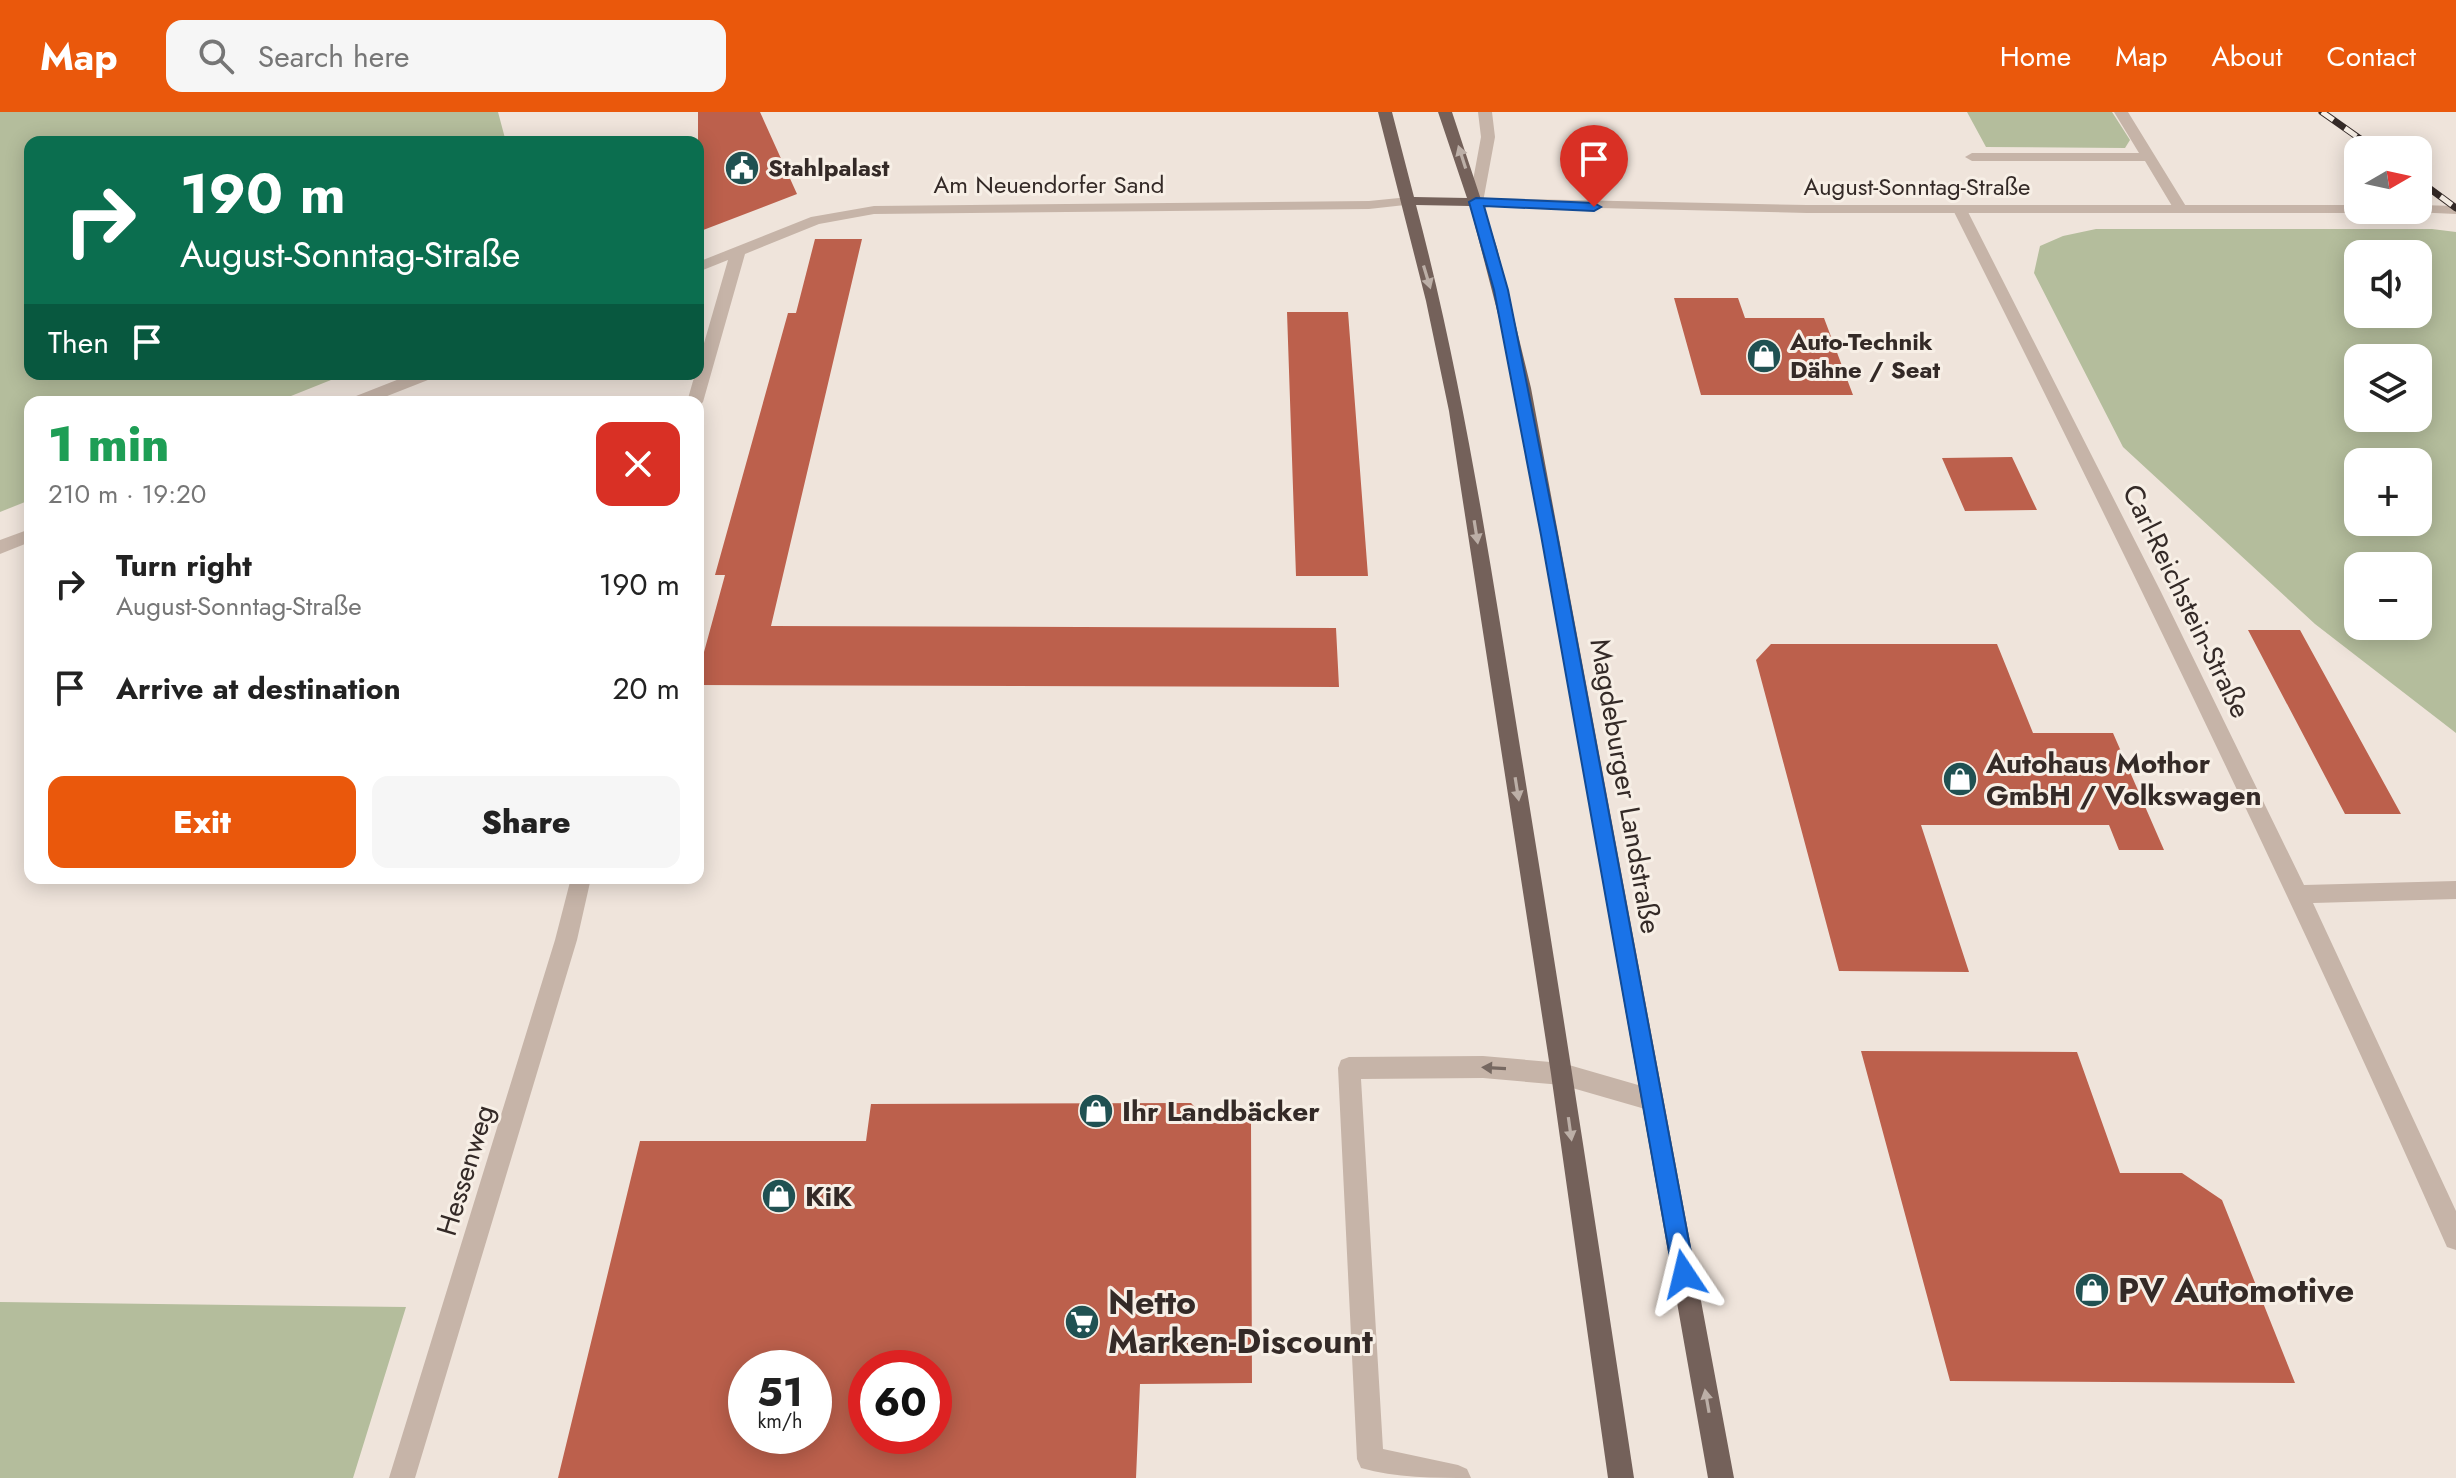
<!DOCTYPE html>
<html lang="en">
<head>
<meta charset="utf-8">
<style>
	:root { --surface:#fff; --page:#f6f6f6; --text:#222; --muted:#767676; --accent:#ea580c }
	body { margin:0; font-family:Jost,sans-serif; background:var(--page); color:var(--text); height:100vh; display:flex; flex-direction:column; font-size:30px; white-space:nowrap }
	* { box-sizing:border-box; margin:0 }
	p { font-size:26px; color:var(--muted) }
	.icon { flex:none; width:44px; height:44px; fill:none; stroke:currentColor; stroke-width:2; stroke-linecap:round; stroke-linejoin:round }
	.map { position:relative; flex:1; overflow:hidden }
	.side { position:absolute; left:24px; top:284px; width:680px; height:488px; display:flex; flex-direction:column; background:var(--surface); border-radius:16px; box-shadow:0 4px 20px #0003 }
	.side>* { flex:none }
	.top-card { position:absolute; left:24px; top:24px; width:680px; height:244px; border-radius:16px; box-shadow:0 4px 20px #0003; background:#0b6e4f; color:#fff; overflow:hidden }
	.needle { width:52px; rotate:81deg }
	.controls { position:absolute; left:2344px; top:24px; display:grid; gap:16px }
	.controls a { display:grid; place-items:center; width:88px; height:88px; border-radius:16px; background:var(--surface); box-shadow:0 4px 20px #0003; font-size:40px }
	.speed { position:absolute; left:728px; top:1238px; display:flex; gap:16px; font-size:40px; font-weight:700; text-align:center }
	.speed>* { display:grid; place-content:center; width:104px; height:104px; border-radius:50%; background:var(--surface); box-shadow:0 4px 20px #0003; line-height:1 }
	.speed small { font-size:20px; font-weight:400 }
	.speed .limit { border:12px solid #d22; background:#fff; color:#111 }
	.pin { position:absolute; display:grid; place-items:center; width:68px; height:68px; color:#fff; margin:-82px -34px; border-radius:50% 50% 50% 0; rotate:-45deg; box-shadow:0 0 8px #0007 }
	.pin .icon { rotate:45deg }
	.me { position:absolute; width:88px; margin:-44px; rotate:350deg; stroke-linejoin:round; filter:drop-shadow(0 0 6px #0008) }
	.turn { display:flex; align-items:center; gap:28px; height:168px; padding:0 24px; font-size:36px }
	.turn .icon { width:104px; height:104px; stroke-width:2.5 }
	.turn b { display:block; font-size:56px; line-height:68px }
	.then { display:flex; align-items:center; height:76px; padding:0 24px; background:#0003; gap:16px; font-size:30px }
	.round { display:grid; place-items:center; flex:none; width:84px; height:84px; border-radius:16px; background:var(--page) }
	.summary { display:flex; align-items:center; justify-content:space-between; height:136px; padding:0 24px }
	h1 { font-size:48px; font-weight:800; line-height:60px; color:#1e9e55 }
	.primary-button { display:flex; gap:16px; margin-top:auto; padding:16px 24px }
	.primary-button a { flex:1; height:92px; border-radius:16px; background:var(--accent); color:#fff; font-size:32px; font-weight:800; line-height:92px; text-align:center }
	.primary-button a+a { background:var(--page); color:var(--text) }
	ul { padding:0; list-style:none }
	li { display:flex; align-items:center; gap:24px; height:104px; padding:0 24px }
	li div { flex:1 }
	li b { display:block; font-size:30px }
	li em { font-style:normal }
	header { display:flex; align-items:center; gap:48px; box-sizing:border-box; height:112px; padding:0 40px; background:var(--accent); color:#fff }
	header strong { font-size:38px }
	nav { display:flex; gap:44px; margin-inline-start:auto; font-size:28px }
	.search { width:560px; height:72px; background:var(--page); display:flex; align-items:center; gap:20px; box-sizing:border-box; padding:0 28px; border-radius:16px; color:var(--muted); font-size:30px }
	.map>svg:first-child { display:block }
</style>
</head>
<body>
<header>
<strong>Map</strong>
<div class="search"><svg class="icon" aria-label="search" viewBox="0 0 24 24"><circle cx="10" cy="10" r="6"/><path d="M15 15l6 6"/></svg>Search here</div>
<nav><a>Home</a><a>Map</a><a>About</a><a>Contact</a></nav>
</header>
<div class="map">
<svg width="2456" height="1366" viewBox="0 0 2456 1366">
	<rect width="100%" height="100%" fill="#efe4db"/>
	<path fill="#b4bd9c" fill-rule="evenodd" d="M0 0H498L506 30H30V262H346L276 290H30V388L0 400Z
		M1967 0H2112L2130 28 2125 36 1986 35Z
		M2096 117H2432L2456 120V621L2315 512 2123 335 2034 161 2040 134 2063 124ZM2358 142H2418V202H2358ZM2358 246H2418V306H2358ZM2418 350V410H2358V350ZM2418 454V514H2358V454Z
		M0 1190 406 1195 353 1366H0Z"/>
	<path fill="#bc604c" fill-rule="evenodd" d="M698 0H760L797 82 698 120Z
		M815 127H862L771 514 1336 516 1339 575 698 573V562L725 463H715L788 201H796Z
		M1674 186H1738L1745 206H1824L1853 283H1701Z
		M1287 200H1348L1368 464H1296Z
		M2012 345 2037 398 1965 399 1942 346Z
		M2248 518H2300L2401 702H2345Z
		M1771 532H1997L2033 621H2113L2164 738H2119L2109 713H1921L1969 860 1839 859 1756 548Z
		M1861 939 2077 940 2120 1061H2182L2222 1088 2295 1271 1950 1269Z
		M1191 991 1210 1011 1251 1010 1252 1271 1140 1272 1136 1366H558L640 1029H866L871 992ZM746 1256H814V1324H746ZM866 1256H934V1324H866Z"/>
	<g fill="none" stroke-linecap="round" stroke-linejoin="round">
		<path fill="#c6b4a8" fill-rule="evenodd" d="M1478 0H1492L1495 25 1483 90 1476 94 1469 90 1481 25Z
			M2114 0H2128L2187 96 2185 99H2175L2145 49H1972L1965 45 1972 41H2139Z
			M1483 944 1562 951 1652 977 1660 980 1663 988 1660 996 1652 999 1562 973 1483 966 1361 967 1383 1337 1458 1353 1467 1357 1471 1366C1435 1366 1395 1366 1361 1356L1357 1347 1338 956 1341 948 1349 945Z"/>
		<path fill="#c6b4a8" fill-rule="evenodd" d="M1409 85 1414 86V92L1369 97 874 102 819 112 745 142 703 290 698 295V290H687L695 262H698V252L728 148 698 160V150L811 105 874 94 1369 89Z
			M1960 94 1967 98 2161 480 2304 773 2456 769V787L2313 791 2456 1099V1138L2447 1135C2292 785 2125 440 1953 98Z
			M412 262H435L433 266 372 290H349L351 286Z
			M30 417V430L0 442V428Z
			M571 766H591L577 828 415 1366H389L555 828Z"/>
		<path fill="#c6b4a8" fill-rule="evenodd" d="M1476 86 1807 93H2358V98H2364L2358 101H1807L1471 93V87Z
			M2418 93 2456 94V102L2413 100 2412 98H2418Z"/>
		<path fill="#74615a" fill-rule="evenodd" d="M1378 0H1392L1414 85 1467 86 1438 0H1452L1497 136 1531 276 1734 1366H1708L1528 347 1499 206 1470 94 1416 93C1463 270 1490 449 1519 629 1559 874 1597 1120 1634 1366H1608L1551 962 1449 299 1426 189Z"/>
		<g stroke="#342a27" stroke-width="7">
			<path id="rail" d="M2322 0 2376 38
				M2418 68 2456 96"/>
		</g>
		<use href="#rail" stroke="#f7efe6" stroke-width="5" stroke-dasharray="14" stroke-linecap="butt"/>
	</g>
	<defs><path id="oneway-solid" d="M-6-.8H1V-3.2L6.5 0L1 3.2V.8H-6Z" transform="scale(2)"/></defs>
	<g fill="#bcafa7">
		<use href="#oneway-solid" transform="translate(1462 45) rotate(-108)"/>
		<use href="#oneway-solid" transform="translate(1427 165) rotate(73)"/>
		<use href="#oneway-solid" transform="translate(1476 420) rotate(81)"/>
		<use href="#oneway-solid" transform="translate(1517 677) rotate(81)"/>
		<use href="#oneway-solid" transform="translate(1570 1017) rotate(82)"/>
		<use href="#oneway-solid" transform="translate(1707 1289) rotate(-100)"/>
	</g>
	<use fill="#766861" href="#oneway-solid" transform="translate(1494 956) rotate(-177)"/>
	<path fill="#1a73e8" stroke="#114b97" stroke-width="2" d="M1476 86 1594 91 1601 95 1594 99 1484 94 1508 178 1557 423 1695 1162 1692 1170 1684 1173 1676 1170 1673 1162 1541 423 1494 178 1469 90Z"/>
	<defs>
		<g id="civic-disc" transform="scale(1.8)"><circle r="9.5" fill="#205152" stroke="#f7efe6"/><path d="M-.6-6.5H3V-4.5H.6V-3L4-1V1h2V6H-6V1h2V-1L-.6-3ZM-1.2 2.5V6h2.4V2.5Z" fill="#fff"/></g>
		<g id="shop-disc" transform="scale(1.8)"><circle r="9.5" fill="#205152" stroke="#f7efe6"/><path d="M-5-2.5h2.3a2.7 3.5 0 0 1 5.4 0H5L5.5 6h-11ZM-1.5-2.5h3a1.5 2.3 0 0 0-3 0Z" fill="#fff"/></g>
		<g id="supermarket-disc" transform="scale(1.8)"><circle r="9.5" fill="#205152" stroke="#f7efe6"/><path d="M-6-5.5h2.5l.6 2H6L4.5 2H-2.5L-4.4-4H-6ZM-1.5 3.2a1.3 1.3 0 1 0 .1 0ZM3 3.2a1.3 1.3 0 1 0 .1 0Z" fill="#fff"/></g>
	</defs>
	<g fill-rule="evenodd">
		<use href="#civic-disc" x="742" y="56"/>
		<use href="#shop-disc" x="1764" y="244"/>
		<use href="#shop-disc" x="1960" y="667"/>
		<use href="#shop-disc" x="1096" y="999"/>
		<use href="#shop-disc" x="779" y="1084"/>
		<use href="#shop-disc" x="2092" y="1178"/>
		<use href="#supermarket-disc" x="1082" y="1210"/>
	</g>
	<g text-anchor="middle" stroke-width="6" stroke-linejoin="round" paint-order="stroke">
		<g font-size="24" font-weight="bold" fill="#342a27" stroke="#f7efe6" text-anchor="start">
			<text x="768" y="64">Stahlpalast</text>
			<text x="1790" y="238">Auto-Technik<tspan x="1790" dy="28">Dähne / Seat</tspan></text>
		</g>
		<g font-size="24" fill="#342a27" stroke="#f7efe6">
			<text x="1049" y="81">Am Neuendorfer Sand</text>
			<text x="1917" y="83">August-Sonntag-Straße</text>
		</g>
		<g font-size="28" fill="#342a27" stroke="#f7efe6">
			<text transform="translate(2187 489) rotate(64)" y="10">Carl-Reichstein-Straße</text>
			<text transform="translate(1626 674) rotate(80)" y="10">Magdeburger Landstraße</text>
			<text transform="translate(465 1058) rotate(-73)" y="10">Hessenweg</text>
		</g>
		<g font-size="28" font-weight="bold" fill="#342a27" stroke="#f7efe6" text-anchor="start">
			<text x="1986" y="661">Autohaus Mothor<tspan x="1986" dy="32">GmbH / Volkswagen</tspan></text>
			<text x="1122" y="1009">Ihr Landbäcker</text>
			<text x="805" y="1094">KiK</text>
		</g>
		<g font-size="34" font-weight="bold" fill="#342a27" stroke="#f7efe6" text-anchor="start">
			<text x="2118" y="1190">PV Automotive</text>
			<text x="1108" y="1202">Netto<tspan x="1108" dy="39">Marken-Discount</tspan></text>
		</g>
	</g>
</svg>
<div class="controls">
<a><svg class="needle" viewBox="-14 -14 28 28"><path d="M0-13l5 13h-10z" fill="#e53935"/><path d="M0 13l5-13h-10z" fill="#767676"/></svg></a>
<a><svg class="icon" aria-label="sound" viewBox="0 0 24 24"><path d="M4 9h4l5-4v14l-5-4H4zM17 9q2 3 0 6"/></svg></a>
<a><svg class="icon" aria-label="layers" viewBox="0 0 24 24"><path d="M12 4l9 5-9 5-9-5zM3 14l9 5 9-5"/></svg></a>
<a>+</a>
<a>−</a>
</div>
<div class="speed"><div>51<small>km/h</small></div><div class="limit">60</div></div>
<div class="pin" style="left:1594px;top:95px;background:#d93025"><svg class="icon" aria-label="arrive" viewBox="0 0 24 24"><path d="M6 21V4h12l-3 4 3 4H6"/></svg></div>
<svg class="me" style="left:1684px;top:1162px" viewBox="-20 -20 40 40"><path d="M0-17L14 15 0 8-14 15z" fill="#1a73e8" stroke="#fff" stroke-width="4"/></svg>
<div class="top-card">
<div class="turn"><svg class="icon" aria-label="right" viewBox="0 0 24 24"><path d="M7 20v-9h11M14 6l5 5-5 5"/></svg><div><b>190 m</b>August-Sonntag-Straße</div></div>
<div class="then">Then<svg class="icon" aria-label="arrive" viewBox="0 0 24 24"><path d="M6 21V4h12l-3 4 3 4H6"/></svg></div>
</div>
<section class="side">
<div class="summary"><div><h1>1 min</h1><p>210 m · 19:20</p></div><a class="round" style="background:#d93025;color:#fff"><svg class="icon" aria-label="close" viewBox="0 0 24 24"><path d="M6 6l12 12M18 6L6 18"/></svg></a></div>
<ul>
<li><svg class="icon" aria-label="right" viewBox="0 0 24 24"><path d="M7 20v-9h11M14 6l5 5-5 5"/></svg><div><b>Turn right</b><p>August-Sonntag-Straße</p></div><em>190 m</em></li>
<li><svg class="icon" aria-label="arrive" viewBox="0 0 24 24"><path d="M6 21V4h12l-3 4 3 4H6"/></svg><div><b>Arrive at destination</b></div><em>20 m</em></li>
</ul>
<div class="primary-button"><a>Exit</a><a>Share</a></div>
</section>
</div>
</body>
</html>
